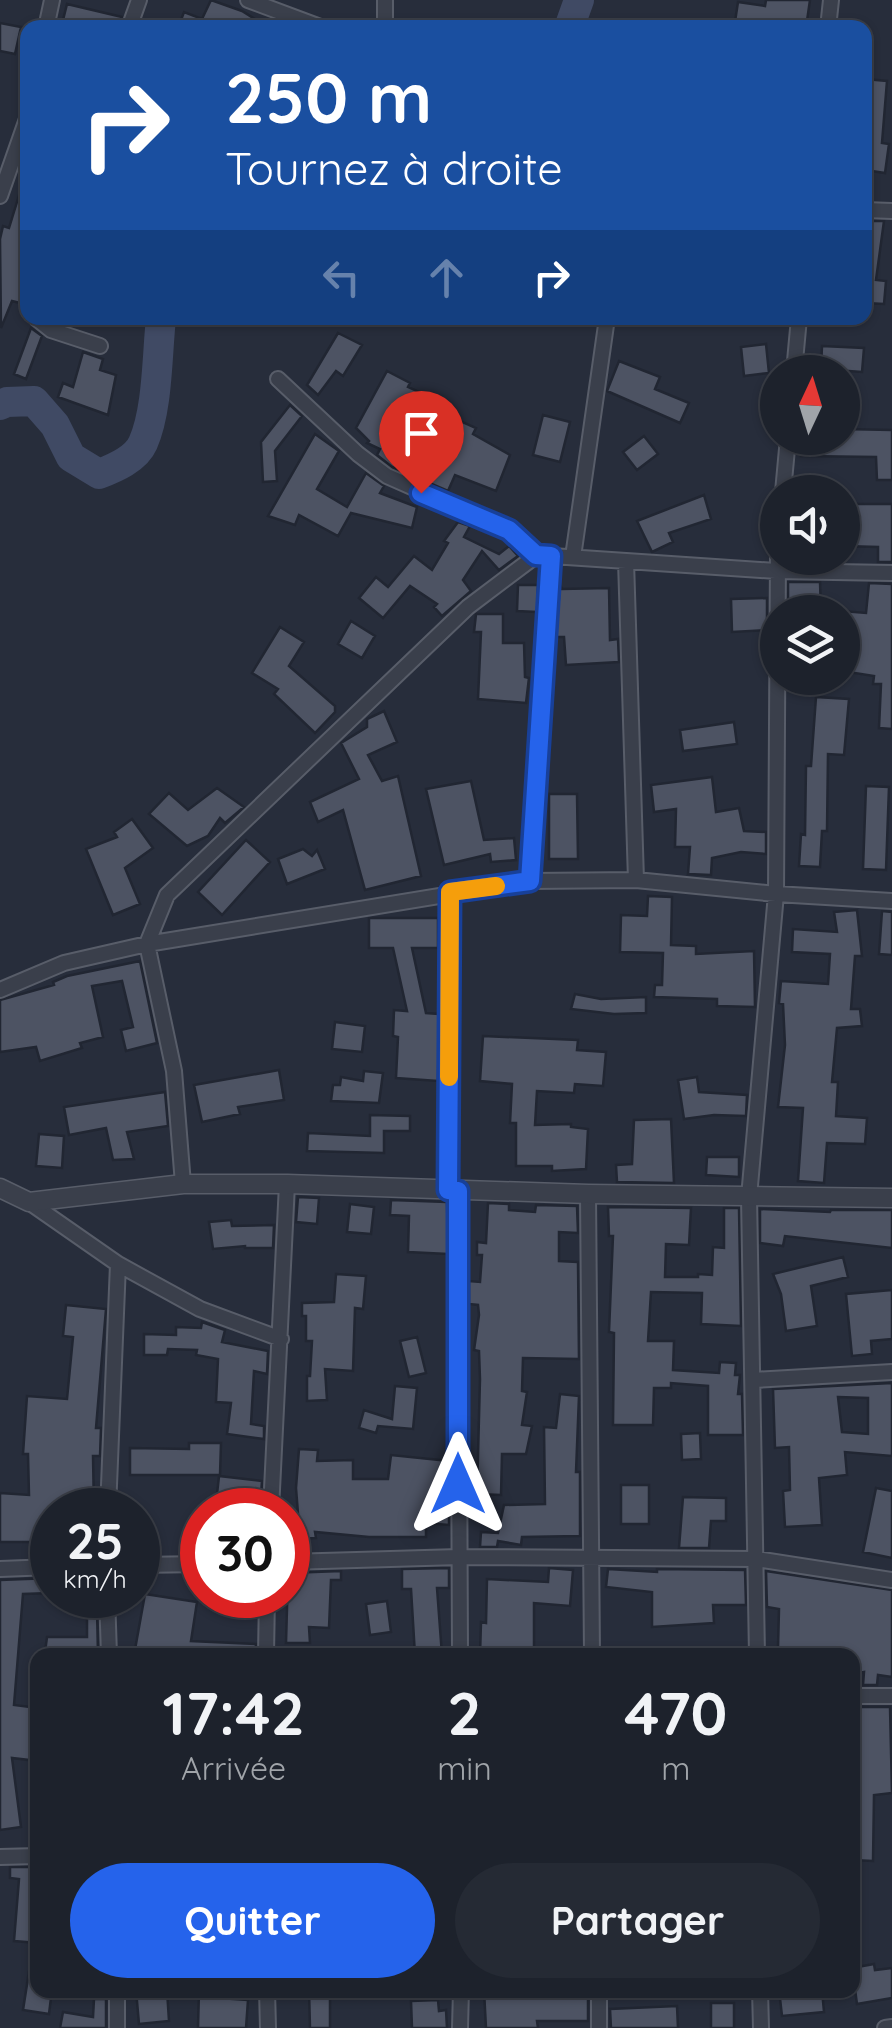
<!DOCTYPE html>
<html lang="fr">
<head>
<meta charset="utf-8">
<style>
	:root { --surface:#1d222c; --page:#252a34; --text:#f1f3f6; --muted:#a0a4a9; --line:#3b3f48; --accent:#2563eb }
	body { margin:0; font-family:Quicksand,sans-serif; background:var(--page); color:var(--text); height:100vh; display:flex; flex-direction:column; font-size:38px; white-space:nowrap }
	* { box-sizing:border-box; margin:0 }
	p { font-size:32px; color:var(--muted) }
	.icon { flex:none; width:55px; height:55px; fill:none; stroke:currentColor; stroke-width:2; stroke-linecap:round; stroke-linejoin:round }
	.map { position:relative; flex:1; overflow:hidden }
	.details { position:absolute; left:30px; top:1648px; width:830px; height:350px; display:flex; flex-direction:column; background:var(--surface); border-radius:20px; box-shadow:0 2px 8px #0004,0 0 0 2px var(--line) }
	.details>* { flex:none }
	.top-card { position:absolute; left:20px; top:20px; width:852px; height:305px; border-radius:20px; box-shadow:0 2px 8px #0004,0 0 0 2px var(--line); background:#1a4fa0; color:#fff; overflow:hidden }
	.needle { width:65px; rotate:4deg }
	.buttons { position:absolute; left:760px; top:355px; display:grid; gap:20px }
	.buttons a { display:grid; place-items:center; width:100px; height:100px; border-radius:50%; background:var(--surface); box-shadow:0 2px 8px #0004,0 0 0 2px var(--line); font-size:50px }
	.speed { position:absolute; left:30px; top:1488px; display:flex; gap:20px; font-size:50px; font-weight:700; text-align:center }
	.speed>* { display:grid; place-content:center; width:130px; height:130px; border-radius:50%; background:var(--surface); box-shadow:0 2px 8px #0004,0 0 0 2px var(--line); line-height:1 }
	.speed small { font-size:25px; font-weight:400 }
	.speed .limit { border:15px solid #d22; background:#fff; color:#111 }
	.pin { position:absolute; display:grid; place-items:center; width:85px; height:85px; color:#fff; margin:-102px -42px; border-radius:50% 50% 50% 0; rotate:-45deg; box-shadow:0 0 10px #0007 }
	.pin .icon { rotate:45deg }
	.me { position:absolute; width:110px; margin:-55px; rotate:0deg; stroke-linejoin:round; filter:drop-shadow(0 0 8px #0008) }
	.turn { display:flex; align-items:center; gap:35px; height:210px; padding:0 40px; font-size:45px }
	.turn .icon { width:130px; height:130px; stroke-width:2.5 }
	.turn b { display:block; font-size:70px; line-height:85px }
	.lanes { display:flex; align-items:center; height:95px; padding:0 40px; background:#0003; justify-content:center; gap:50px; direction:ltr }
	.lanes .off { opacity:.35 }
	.eta { display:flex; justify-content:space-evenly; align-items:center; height:170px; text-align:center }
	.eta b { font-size:60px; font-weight:800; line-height:70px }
	.button { display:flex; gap:20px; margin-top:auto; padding:20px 40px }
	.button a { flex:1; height:115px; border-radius:60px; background:var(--accent); color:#fff; font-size:40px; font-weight:800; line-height:115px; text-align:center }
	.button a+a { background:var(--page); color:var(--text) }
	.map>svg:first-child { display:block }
</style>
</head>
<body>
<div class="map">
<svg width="892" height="2028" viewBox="0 0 892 2028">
	<rect width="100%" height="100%" fill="#272d3b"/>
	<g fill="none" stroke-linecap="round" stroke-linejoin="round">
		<path stroke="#404a64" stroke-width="30" d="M569 28 579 0
			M0 405 7 402 34 401 55 425 71 457 99 474C115 468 136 459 143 443 158 409 157 354 161 318"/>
	</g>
	<path fill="#4d5363" stroke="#212632" stroke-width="2.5" fill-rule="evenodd" d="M211 0 242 11 269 28H178L184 12 202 19Z
		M766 0H810L806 28H734L738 2 765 6Z
		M67 4 122 17 119 28H61Z
		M0 23 21 27 15 54 0 51Z
		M865 79 887 81 882 143 889 144 885 173 865 170Z
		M24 179H28V305L12 301 1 328 0 239 3 226 9 228Z
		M865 221H884L876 280 886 281 884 304 865 303Z
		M31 328 42 336 26 379 14 374Z
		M338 333 362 345 343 376 336 371 318 395 307 385Z
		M766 344 769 373 744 376 741 347Z
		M822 346 864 348 862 372 821 369Z
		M83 352 103 359 100 370 116 375 108 415 58 397 63 383 73 387Z
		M619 361 660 377 655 389 689 403 680 423 607 391Z
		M387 371 410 383 408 387 428 396 426 400 454 411 451 417 476 428 473 434 510 455 496 491 455 475 448 491 392 467 377 455 380 449 367 443 369 441 356 428Z
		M290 405 302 416 275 451 277 481 263 482 261 442Z
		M543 415 570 422 560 462 533 455Z
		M842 429 892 430V480H877L876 457 801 456V438H842Z
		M315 434 339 451 317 489 347 507 366 473 384 486 380 493 417 507 412 528 351 513 338 536 299 515 295 525 268 516Z
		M644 436 658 454 637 470 623 452Z
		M704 495 711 519 669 533 673 542 652 552 637 521Z
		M842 504H892V562H878V547L842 546Z
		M458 522 470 526 464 537 499 554 509 546 518 556 499 570 482 551 463 580 471 591 442 616 434 607 437 604 410 586 383 618 359 598 376 577 388 587 414 556 432 570 448 543 444 541Z
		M788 582H820L821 612H788Z
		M869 583 892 584V729L879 728 881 684H873L874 676 842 671V611L866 613Z
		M518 585H538L537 612 517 611Z
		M560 585 562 589 609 588 610 640 618 639 619 662 566 665 564 637H556Z
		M767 598V630L732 632 731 599Z
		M476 614H503V643H524L525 677 529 678 526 703 478 699 481 632H474Z
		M351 621 375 636 362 658 338 644Z
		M280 627 304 642 289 666 335 706V712L315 733 274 694 278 689 252 673Z
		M816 697 849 699 844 755 828 754 827 831H822L820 867 799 866 801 834 805 835 806 766H811Z
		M384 711 397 742 368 755 382 781 398 776 421 876 365 890 343 810 318 822 310 802 359 779 341 743 367 727V719Z
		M734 722 737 744 683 751 680 730Z
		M712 777 716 812 739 808 744 831 766 832V854L741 852 712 858 711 875 688 874 690 847H675L676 809 654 812 651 785Z
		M471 781 484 840 514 838 516 860 491 862 490 854 444 865 426 789Z
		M866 786 889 787 886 870 863 869Z
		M217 788 244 807 225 823 220 818 208 836 187 846 149 814 169 793 188 810Z
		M549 794H577L578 859H549Z
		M132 819 153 848 125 868 140 904 113 915 86 849 117 837 114 832Z
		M246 840 270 862 222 915 198 892Z
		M303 849 312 856 317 850 325 869 287 884 278 859Z
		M648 896 672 897 671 945 696 946V954L754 951 755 1007 717 1006V999L654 997 655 985H662L663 953 620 952 621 915 647 916Z
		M857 910 862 956H855L851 1009H860L862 1026 837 1028 832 1082H838L836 1116 867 1118 865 1144 827 1143 824 1183 798 1181 803 1108 778 1107 785 1045 783 1004 779 1003 781 981 828 984 830 954 792 952 793 929 837 932 834 912Z
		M882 911 892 912V955L879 954Z
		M369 918H438V948H412L426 1013 439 1014 438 1081 396 1078 398 1037 393 1036 394 1010 407 1011 393 948H369Z
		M140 961 157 1043 126 1051 121 1030 133 1027 122 981 92 986 103 1037 80 1043 82 1048 40 1061 36 1047 0 1052V1000L54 985 53 982 67 976Z
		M575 994 601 999 646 997V1013L614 1014 571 1009Z
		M335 1022 365 1026 362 1052 332 1049Z
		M483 1036 578 1040 577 1050 606 1052 603 1086 575 1084 574 1093 537 1091 535 1125 571 1124V1127L588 1129 586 1169 552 1171V1166H516V1123H510L512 1084 480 1081Z
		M279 1070 284 1100 238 1107 240 1114 202 1122 194 1085Z
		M364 1071 383 1073 379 1103 331 1101 333 1085H340L341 1077 363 1081Z
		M697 1077 699 1092 747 1095 746 1116 714 1115 684 1119 678 1080Z
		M165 1092 168 1126 127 1132 134 1159 113 1160 106 1128 69 1135 64 1107Z
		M370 1115 410 1116V1131H384V1153L307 1151 308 1133 370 1136Z
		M671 1119 674 1183 617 1182 616 1165 632 1164 634 1120Z
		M39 1134 64 1136 62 1168 36 1166Z
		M707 1157H739V1177L706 1175Z
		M298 1197 319 1198 317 1224 296 1222Z
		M391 1200 447 1202 448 1254 408 1252 409 1216 390 1215Z
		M488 1203 509 1204V1210L535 1212 536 1205 577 1206 578 1233 559 1232V1261L578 1262 579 1359 523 1358 522 1391 527 1392 522 1425 532 1426 526 1454H502L501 1495 477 1494 480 1379 479 1351 474 1350 479 1315 478 1305 469 1304V1281L480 1282 482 1255H477V1242L486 1243Z
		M350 1204 374 1207 371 1234 347 1232Z
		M608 1207 691 1208 689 1245 666 1244 665 1277H698V1274L712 1275 713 1247 724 1248V1208H739L741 1326 701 1324 702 1293 651 1292 648 1341H674L673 1370 719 1373 720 1362 736 1363 735 1375H740L738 1394H742L743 1435H708V1386L671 1383V1388H654L653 1425H613L614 1333 609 1332 613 1236H609Z
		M760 1209 830 1212 831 1210H892V1248L785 1236 783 1246 760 1243Z
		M231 1220 232 1226 274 1225 273 1248H245V1246L213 1249 209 1222Z
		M843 1257 848 1277 811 1286 817 1326 786 1331 781 1294 773 1274Z
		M336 1274 366 1276 363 1309 355 1308 353 1371 325 1369 327 1400 307 1401V1376H310L312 1341H306V1316H302V1303L334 1302Z
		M892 1290V1339L871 1341 872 1354 852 1356 846 1294Z
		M66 1305 106 1309 96 1428H101L100 1456H93L94 1510H52V1542H0V1493L29 1495 28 1454H23L27 1396 67 1399 73 1337 63 1336Z
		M202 1322 225 1330 222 1342 268 1351 267 1374 254 1371 251 1424 264 1426V1439L227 1434 231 1403 216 1402 218 1359 196 1355 197 1350 168 1349 167 1355H144V1334L176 1335V1327L201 1328Z
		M417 1337 426 1373 409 1377 400 1341Z
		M892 1383V1456L845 1452 847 1475 819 1478 822 1525 785 1527 783 1491 790 1490 789 1447 775 1448 773 1389ZM838 1397 868 1398V1434L842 1432Z
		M395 1386 417 1388 413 1429 378 1426 376 1433 359 1428 364 1410 392 1419Z
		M560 1394 579 1396 576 1472H580V1536L522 1537 521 1545 498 1541 497 1547H480L481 1532 498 1533 504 1505 545 1504 544 1427 556 1428Z
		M700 1433 701 1459 682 1460 681 1434Z
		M189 1443H221L220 1475H130V1448L189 1449Z
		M299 1449 318 1450 317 1461 353 1460V1479H388L391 1455 449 1461V1525L426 1523V1537H369L315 1532 316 1538 300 1539 296 1488Z
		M219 1476 262 1481 260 1509 216 1503Z
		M621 1485H649V1524H621Z
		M876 1488 892 1491V1558L863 1552Z
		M683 1497 726 1498V1521H711L709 1548H679Z
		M449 1568V1588H437L442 1655H415L411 1589H402V1569Z
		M549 1568 573 1570 570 1606 534 1603V1655H480L481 1622 486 1623 487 1579 548 1582Z
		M608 1569 657 1572V1569L745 1570 746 1605H713L714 1623 652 1627V1592L606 1587Z
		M341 1571V1580H331L329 1628 309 1627 310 1643H286L288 1573Z
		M766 1571 892 1590V1677L878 1675 877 1685H863L864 1672 852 1674V1655H839L838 1649 778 1648 779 1609 767 1607Z
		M52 1578V1593L23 1594 14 1705 38 1708V1761L12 1758 21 1827 0 1830V1580Z
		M145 1594 197 1602 191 1641 256 1644 255 1655H134Z
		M387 1601 391 1632 370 1635 366 1604Z
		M87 1609H97L98 1655 45 1652 47 1637H87Z
		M852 1707H890L892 1793 874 1795 873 1861 852 1860Z
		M10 1867H38V1943L14 1941 19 1879 10 1878Z
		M874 1964 875 1970 892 1968V1998L857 2004 852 1968Z
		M30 1965 38 1966V1990H52L49 2014 23 2010Z
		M136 1990H167L169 2021 139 2024Z
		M199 1990H220V1998L248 2000 246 2028H198Z
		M309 1990H330V2028H310Z
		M484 1990H536V1997H588V2021H537L538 2028H486Z
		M779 1990H822L824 2012 782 2016Z
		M94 1999H106V2028H60L63 2012 93 2017Z
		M438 2000 439 2011 446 2010 447 2028H412L411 2001Z
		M711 2003H734V2028H711Z
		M677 2006 678 2028H611L610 2009Z"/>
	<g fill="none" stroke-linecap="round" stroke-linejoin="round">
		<g stroke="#585d69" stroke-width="18">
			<path id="minor" d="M248 0 323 28
				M385 0V28
				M46 28 52 0
				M129 28 139 0
				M828 28 831 0
				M0 196 28 116
				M865 210 892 211
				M36 318 51 330 100 346
				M794 372 799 318
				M278 379 358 454 387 476 509 530 537 555 776 571 892 573
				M783 492 788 438
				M573 557 607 318
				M626 561 636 880
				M530 881 551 556
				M0 990 64 963 147 944 530 881 636 880 776 894 892 901
				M183 1184 174 1071 147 944 167 895 468 607 537 555
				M448 1190 450 893
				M458 1191 460 1655
				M588 1194 592 1655
				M29 1202 118 1264 200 1309 281 1339
				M753 1380 892 1372
				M108 1510 118 1264
				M271 1510 287 1184
				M288 1562 459 1557 756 1559 892 1580
				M138 1565 202 1564
				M0 1569 52 1567
				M107 1595 109 1655
				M266 1655 267 1595
				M757 1655 749 1197 776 894 778 555
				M852 1696H892
				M0 1857 38 1856
				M267 1990 268 2028
				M599 1990V2028
				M760 1990 761 2028
				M117 2028V1990
				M460 2028 461 1990
				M885 2028 892 2027"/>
		</g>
		<g stroke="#585d69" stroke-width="21">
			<path id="tertiary" d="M0 1188 29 1202 183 1184H287L588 1194 892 1198"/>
		</g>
		<use href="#minor" stroke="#3a3f4b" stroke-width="14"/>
		<use href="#tertiary" stroke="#3a3f4b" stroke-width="18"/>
	</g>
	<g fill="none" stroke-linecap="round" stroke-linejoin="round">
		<g stroke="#184099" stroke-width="25">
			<path id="route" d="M421 493 509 530 536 555 551 556 530 881 450 892 448 1190 458 1191V1484"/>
		</g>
		<use href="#route" stroke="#2563eb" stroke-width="18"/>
		<path stroke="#f59e0b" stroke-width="18" d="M449 1077 450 892 496 886"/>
	</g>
</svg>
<div class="buttons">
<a><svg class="needle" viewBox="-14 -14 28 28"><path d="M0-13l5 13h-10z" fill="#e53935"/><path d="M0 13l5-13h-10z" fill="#a0a4a9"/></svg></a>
<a><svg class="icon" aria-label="sound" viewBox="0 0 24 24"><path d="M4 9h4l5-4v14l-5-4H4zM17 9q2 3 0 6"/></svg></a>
<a><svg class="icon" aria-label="layers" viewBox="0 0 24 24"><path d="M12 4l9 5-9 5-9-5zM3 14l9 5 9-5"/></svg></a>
</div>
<div class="speed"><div>25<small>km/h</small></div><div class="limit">30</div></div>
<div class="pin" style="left:421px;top:493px;background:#d93025"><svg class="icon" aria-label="arrive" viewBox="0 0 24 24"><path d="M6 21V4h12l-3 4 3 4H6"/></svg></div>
<svg class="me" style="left:458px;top:1484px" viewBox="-20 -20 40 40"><path d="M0-17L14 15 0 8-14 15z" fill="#2563eb" stroke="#fff" stroke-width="4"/></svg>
<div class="top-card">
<div class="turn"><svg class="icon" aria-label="right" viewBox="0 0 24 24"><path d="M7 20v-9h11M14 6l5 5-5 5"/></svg><div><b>250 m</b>Tournez à droite</div></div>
<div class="lanes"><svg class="icon off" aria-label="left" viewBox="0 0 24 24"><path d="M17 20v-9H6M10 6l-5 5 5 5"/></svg><svg class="icon off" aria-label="ahead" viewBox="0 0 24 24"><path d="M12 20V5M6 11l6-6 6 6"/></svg><svg class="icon" aria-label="right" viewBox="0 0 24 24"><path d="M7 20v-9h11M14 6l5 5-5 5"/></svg></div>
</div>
<section class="details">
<div class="eta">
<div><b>17:42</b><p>Arrivée</p></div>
<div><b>2</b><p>min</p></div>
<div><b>470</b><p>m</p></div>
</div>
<div class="button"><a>Quitter</a><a>Partager</a></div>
</section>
</div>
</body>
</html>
